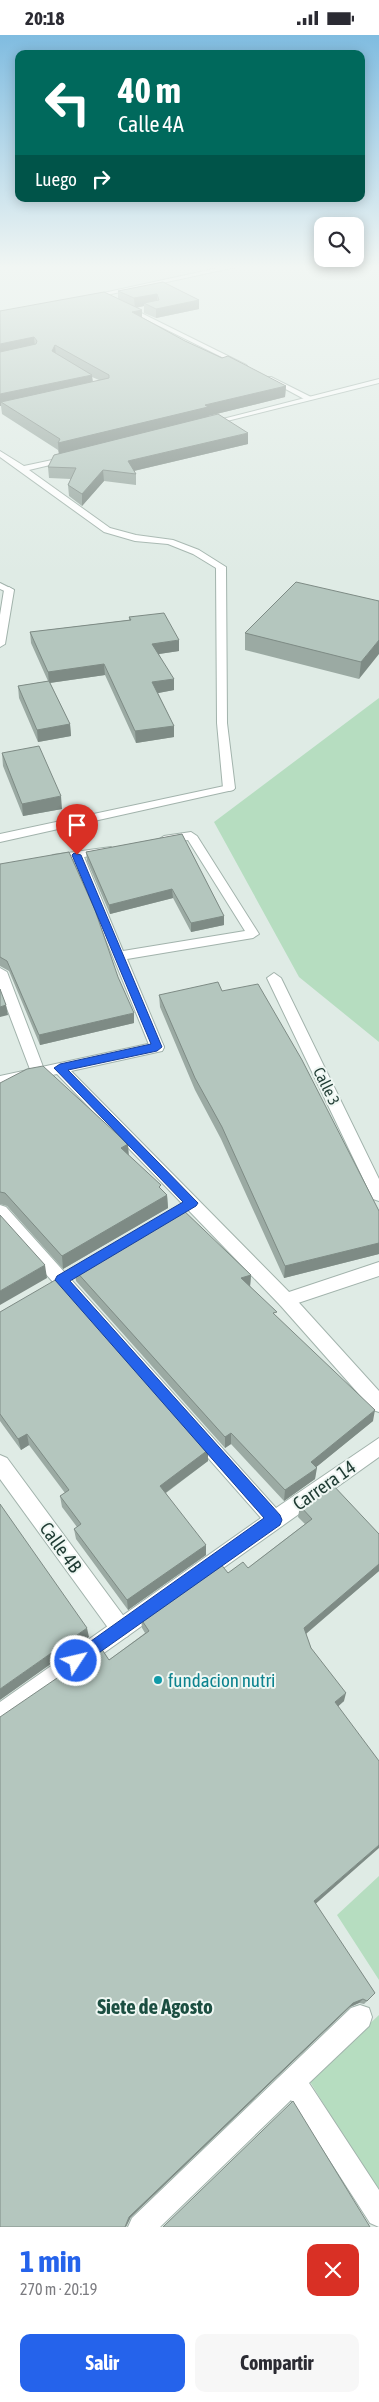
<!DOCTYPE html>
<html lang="es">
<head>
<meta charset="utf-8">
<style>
	:root { --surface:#fff; --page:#f7f7f7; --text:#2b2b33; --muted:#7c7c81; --accent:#2563eb }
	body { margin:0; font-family:"Asap Condensed",sans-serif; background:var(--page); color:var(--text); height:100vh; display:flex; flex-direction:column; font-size:19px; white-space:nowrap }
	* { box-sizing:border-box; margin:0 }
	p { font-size:16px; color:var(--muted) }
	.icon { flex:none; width:28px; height:28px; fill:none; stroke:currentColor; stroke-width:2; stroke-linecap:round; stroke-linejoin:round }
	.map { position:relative; height:2192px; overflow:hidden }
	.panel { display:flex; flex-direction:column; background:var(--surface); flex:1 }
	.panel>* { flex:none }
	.top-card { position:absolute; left:15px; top:15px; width:350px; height:152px; border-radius:10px; box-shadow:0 2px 12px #0003; background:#00695c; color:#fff; overflow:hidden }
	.controls { position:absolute; left:314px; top:182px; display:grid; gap:10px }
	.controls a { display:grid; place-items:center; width:50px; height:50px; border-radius:10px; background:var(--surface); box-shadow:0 2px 12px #0003; font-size:25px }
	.pin { position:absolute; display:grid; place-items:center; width:42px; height:42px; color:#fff; margin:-51px -21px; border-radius:50% 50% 50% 0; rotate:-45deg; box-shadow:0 0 5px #0007 }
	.pin .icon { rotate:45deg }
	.me { position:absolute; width:55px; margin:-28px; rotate:55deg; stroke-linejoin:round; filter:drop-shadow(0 0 4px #0008) }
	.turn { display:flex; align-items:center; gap:18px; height:105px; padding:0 20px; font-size:22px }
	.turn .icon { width:65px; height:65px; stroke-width:2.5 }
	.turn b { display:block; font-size:35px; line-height:42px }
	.then { display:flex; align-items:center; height:48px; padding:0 20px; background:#0003; gap:10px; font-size:19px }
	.round { display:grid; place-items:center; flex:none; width:52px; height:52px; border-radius:10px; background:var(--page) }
	.summary { display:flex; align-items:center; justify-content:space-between; height:85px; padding:0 20px }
	h1 { font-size:30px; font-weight:700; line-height:38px; color:var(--accent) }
	.cta { display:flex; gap:10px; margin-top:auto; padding:10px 20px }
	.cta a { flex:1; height:58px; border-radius:10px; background:var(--accent); color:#fff; font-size:20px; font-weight:700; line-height:58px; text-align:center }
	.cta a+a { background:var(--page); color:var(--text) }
	.status { display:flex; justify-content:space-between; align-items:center; height:35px; padding:0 25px; background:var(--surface); direction:ltr }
	.status svg { height:14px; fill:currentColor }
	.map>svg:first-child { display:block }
</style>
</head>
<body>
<div class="status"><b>20:18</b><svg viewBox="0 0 49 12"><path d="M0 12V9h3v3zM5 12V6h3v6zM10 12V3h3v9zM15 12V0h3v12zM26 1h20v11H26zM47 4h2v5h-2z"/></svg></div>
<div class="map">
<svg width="379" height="2192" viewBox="0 0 379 2192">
	<rect width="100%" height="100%" fill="#dfebe5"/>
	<path fill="#b6ddc0" d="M379 663V1007L299 942 214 787Z
		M379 1841V1945L337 1880Z
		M379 1980V2161L309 2045Z"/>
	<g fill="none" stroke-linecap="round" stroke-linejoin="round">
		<g stroke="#a2b3ac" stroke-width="2">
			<path id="lane" d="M379 344V348L207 391 203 389Z
				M0 416 24 431 71 421V425L29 435 110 493 136 500 173 505 199 515 226 532 227 688 235 753 233 755 229 756 223 753 217 688 216 533 193 519 168 509 135 506 104 497 0 422Z
				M9 552 14 555 5 609 0 612V580L4 555Z
				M191 797 197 801 259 899 253 903 127 924 164 1012 162 1016H152L150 1012 73 824 53 828 47 824 53 820 111 812 113 815 111 818 84 822 123 916 245 896 188 805 164 809 158 805 164 801Z
				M0 933 7 937 45 1037 43 1041H33L31 1037 0 955Z
				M274 938 281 943 379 1144V1166L373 1164 371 1160 267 943Z
				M379 1227V1241L286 1272 280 1270 278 1265 280 1260Z
				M0 1420 7 1423 128 1587 131 1594 128 1601 121 1604 114 1601 0 1444Z"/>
		</g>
		<g stroke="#a2b3ac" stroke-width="2">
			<path id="street" d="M223 232H236L88 264 85 262Z
				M125 270 246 330 247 331 242 332 123 273Z
				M267 342H271L313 363 306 365 267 344Z
				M0 548 14 555 9 558 0 554Z
				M229 750 235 753 233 755 0 807V799Z
				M157 1007 162 1008 164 1012 162 1016 71 1036 292 1260 379 1356V1377L373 1375 280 1270 57 1039 0 1051V1041Z
				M0 1170 6 1172 276 1473 379 1403V1422L7 1687 0 1691V1667L261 1483 0 1187Z
				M360 1970 369 1973 372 1982 369 1991 309 2048 379 2155V2192L370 2188 291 2065 160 2192H128L132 2183 351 1973Z"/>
		</g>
		<use href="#lane" fill="#fff" fill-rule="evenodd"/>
		<use href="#street" fill="#fff" fill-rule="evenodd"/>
	</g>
	<path fill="#9baaa3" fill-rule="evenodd" d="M163 247 199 265V274L156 283 144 278V271L136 273 142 275V283L185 306 286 351 285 362 208 381 248 409 134 436 136 439V450L104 446 82 471 69 461 68 450 71 444 49 443 48 432 59 418 58 415 2 379 1 371H0V276L118 264V256ZM92 342 99 345 93 347Z
		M379 566 359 644 245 615V598Z
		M129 582 179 616 159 619 174 655 158 658 174 691V702L136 708 105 640 50 648 70 689 71 701 38 707 19 663 18 651 48 646 31 608 30 597 129 585Z
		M2 718 62 774 23 781 3 731Z
		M182 799 224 881V890L191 897 173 863 110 879 87 826 86 817Z
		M0 829 134 988 40 1010 9 936 0 931Z
		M222 956 379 1176V1219L284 1243 221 1104 195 1055 160 972 159 960Z
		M0 1048 128 1109V1120L167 1160 168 1173 63 1234 7 1171 0 1169Z
		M74 1234 251 1240 250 1251 276 1281 373 1386 316 1432 315 1444 284 1466 231 1409 225 1413 76 1246Z
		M0 1277 208 1415V1426L166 1458 206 1520 128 1575 76 1504 74 1494 77 1492 62 1472 60 1461 65 1458 29 1410 21 1415 0 1386Z
		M300 1471 379 1499V1536L306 1599 311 1613 344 1666 338 1671 315 1869 375 1958 364 1969 359 1968 350 1972 131 2182 109 1625 145 1598 142 1593 141 1584 228 1538 248 1533 305 1489 298 1482Z"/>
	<path fill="#7e8b85" d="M157 259V268H144V271L135 273 134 263Z
		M199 265V274L156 283V274Z
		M142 275V286L132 277Z
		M34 302 35 313 0 320V309Z
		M55 310 56 321 52 316Z
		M92 340 93 351 1 367V371H0V359Z
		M286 351 285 362 208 381V384L59 421 58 408 205 370Z
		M248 398V409L129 437 128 426Z
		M103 435 104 446 82 471V459Z
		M179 605V616L152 620V609Z
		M379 605V619L359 644 361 627Z
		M104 629 105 640 49 648 48 637Z
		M174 644V655L153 659 152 647Z
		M70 689 71 701 38 707 37 695Z
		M174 691V702L136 708 135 696Z
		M61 761 62 774 23 781 22 769Z
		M172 854 173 863 110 879 109 870Z
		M224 881V890L191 897V888Z
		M6 970 8 980 0 982V972Z
		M134 978V988L40 1010 39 1000Z
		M128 1109 129 1122 121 1113Z
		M167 1160 168 1173 63 1234 62 1221Z
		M379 1208V1219L284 1243 285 1231Z
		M45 1230 47 1243 0 1270V1256Z
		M251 1240 250 1252 241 1243Z
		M375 1375 373 1386 309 1438 311 1427Z
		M231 1398V1409L225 1413V1402Z
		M27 1399 29 1410 21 1415 18 1404Z
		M208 1415V1426L161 1461 160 1451Z
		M317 1433 315 1444 284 1466 285 1455Z
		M206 1510V1520L128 1575 127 1565Z
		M379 1529V1536L302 1602 304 1593Z
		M87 1593 89 1602 0 1665V1654Z
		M346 1658 344 1666 333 1676 335 1667Z
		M379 1810V1813L312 1872 314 1866Z
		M363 1964 359 1968 350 1972 131 2182 126 2192H125L129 2182 353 1968Z"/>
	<path fill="#b4c6be" stroke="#7e8b85" d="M163 247 199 265 156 274 144 268 159 265 157 259 134 263 118 256Z
		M104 257 142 275 132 277 185 306 222 323 228 321 286 351 205 370 208 372 58 408 60 404 1 367 109 343V340L55 310 52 316 92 340 0 359V317L36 309 37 306 34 302 0 309V276Z
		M218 379 248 398 128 426 136 439 103 435 82 459 68 450 76 433 48 432 54 420Z
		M296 547 379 566V605L361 627 245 598Z
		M164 578 179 605 152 609 174 644 152 647 174 691 135 696 104 629 48 637 30 597 131 585 129 582Z
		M49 646 70 689 37 695 18 651Z
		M39 711 61 761 22 769 2 718Z
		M182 799 224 881 191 888 172 854 109 870 86 817Z
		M69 817 95 875 118 942 134 978 39 1000 7 926 0 922V829Z
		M218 947 222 956 258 949 302 1025 379 1176V1208L285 1231 222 1092 195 1043 159 960Z
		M0 954 6 970 0 972Z
		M43 1031 128 1109 121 1113 161 1150 159 1152 167 1160 62 1221 5 1158 0 1157V1048L27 1034Z
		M180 1172 251 1240 241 1243 277 1277 273 1278 375 1375 311 1427 317 1433 285 1455 231 1398 225 1402 74 1234Z
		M0 1180 45 1230 0 1256Z
		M57 1244 208 1415 160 1451 206 1510 127 1565 74 1494 81 1489 60 1461 69 1455 27 1399 18 1404 0 1379V1277Z
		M332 1449 379 1499V1529L304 1593 311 1613 346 1658 335 1667 379 1726V1810L314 1866 375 1958 367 1966 363 1964 353 1968 129 2182 125 2192H0V1682L101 1613 109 1625 149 1596 141 1584 220 1528 228 1538 243 1527 248 1533 312 1484 300 1471Z
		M0 1469 87 1593 0 1654Z
		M293 2066 370 2192H163Z"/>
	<linearGradient id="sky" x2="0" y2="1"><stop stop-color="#80bce0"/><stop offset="0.43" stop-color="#f1f6f3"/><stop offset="1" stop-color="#f1f6f3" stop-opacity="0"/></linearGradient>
	<rect width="379" height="539" fill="url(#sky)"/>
	<path fill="#2563eb" stroke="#184099" d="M74 818 81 820 162 1012 157 1016 68 1035 198 1168 196 1171 70 1246 280 1480 282 1485 280 1490 76 1634 70 1632 68 1626 70 1621 264 1483 55 1245 57 1241 183 1167 54 1033 60 1029 151 1009 72 820Z"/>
	<circle fill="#0f9aa8" stroke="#eff7f3" stroke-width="2" cx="158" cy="1645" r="5"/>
	<g text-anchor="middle" stroke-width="4" stroke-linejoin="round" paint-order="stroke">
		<g font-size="16" fill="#1f3b33" stroke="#eff7f3">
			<text transform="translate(327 1051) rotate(64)" y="6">Calle 3</text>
		</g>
		<g font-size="19" fill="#1f3b33" stroke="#eff7f3">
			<text transform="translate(324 1450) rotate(-35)" y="7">Carrera 14</text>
			<text transform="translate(61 1512) rotate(54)" y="7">Calle 4B</text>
		</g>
		<g font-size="19" fill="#0d838f" stroke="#eff7f3" text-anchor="start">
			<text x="168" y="1652">fundacion nutri</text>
		</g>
		<g font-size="21" font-weight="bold" fill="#1b4e41" stroke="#eff7f3">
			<text x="155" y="1979">Siete de Agosto</text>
		</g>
	</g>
</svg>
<div class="controls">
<a><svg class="icon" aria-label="search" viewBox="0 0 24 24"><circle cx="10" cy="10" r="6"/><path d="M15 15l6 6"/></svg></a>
</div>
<div class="pin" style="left:77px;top:820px;background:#d93025"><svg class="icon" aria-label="arrive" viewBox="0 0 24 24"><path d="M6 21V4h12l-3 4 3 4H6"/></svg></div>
<svg class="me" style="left:76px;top:1626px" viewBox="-20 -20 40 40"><circle r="17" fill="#2563eb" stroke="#fff" stroke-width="3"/><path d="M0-11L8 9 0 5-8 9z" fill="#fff"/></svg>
<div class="top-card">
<div class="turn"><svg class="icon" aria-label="left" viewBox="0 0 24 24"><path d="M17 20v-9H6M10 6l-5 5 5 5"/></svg><div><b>40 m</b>Calle 4A</div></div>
<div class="then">Luego<svg class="icon" aria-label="right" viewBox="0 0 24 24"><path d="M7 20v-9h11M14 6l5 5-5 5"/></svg></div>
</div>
</div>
<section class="panel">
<div class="summary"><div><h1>1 min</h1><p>270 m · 20:19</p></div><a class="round" style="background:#d93025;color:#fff"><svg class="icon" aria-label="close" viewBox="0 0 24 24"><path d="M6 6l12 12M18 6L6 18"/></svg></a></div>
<div class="cta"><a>Salir</a><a>Compartir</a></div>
</section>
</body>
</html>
